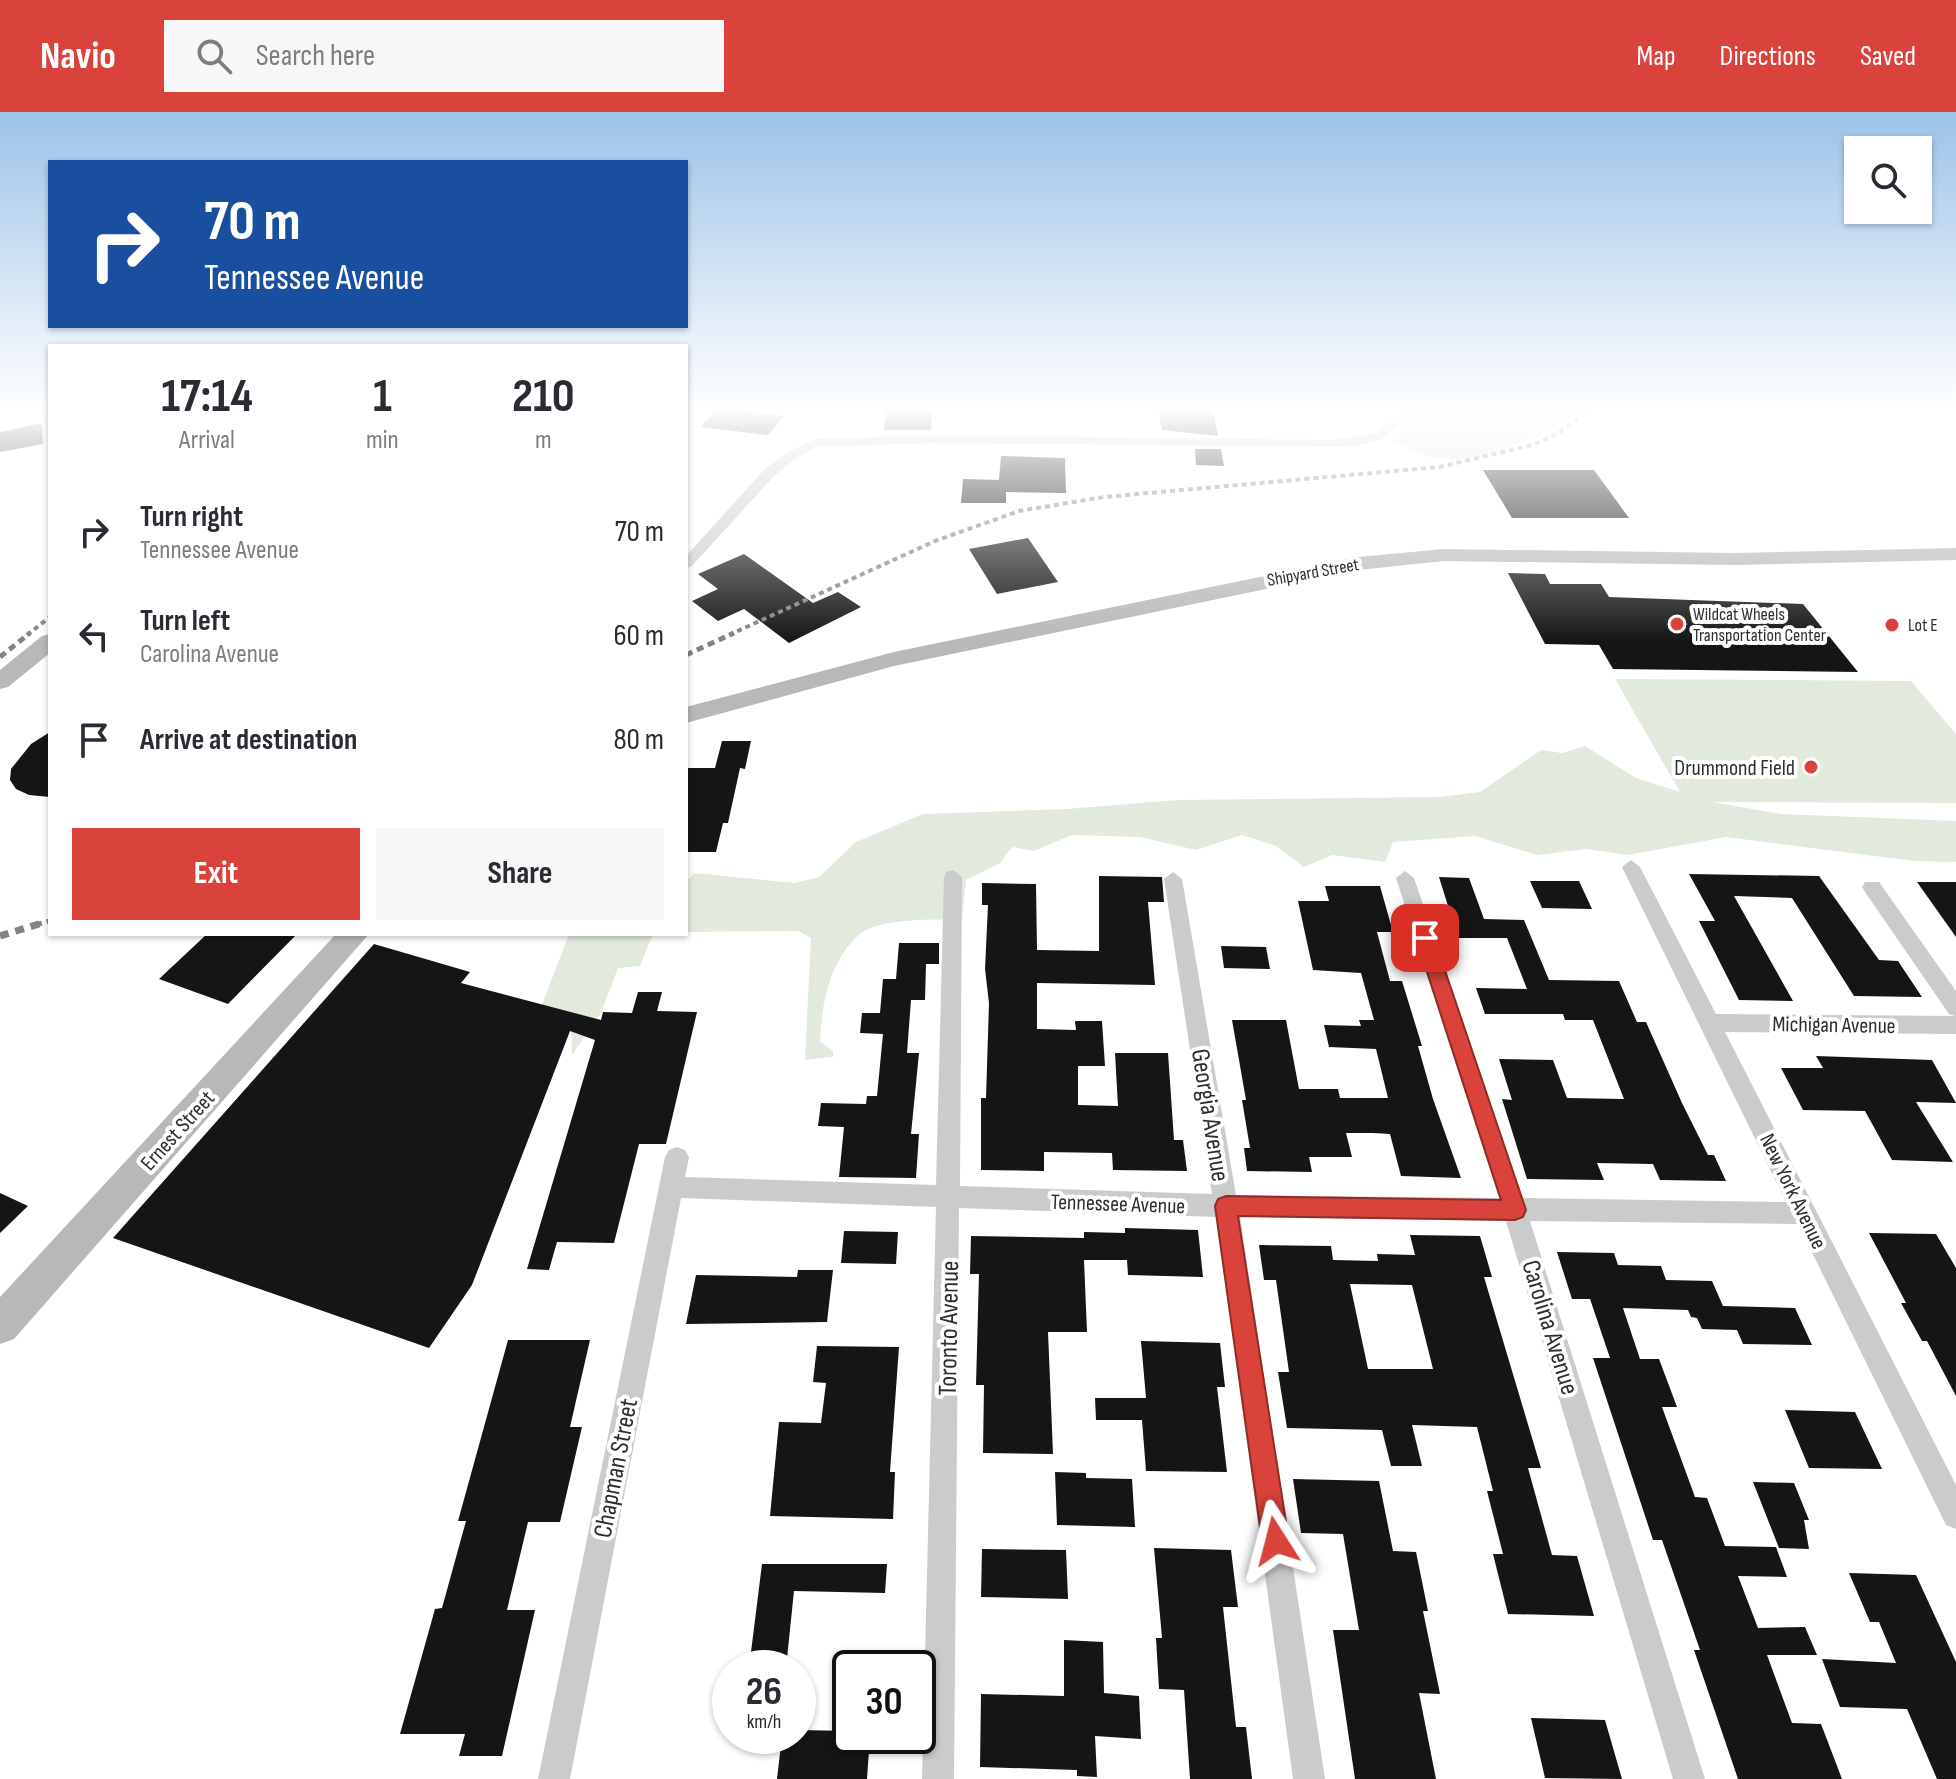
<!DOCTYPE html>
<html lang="en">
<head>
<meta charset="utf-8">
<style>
	:root { --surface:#fff; --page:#f7f7f7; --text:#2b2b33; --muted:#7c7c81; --accent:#da433b }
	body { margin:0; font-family:"Sofia Sans Condensed",sans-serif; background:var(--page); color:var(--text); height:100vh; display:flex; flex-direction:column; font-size:30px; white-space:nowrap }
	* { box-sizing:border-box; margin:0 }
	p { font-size:26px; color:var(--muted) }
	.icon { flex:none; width:44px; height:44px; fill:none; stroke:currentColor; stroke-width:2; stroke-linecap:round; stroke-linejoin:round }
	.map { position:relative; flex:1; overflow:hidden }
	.details { position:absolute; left:48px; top:232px; width:640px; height:592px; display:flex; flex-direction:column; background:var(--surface); border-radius:0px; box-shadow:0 2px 6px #0004 }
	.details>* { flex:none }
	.hud { position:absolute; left:48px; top:48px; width:640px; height:168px; border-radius:0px; box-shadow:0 2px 6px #0004; background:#1a4fa0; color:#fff; overflow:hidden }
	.controls { position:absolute; left:1844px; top:24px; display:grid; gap:16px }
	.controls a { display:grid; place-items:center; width:88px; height:88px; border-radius:0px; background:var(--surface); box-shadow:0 2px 6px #0004; font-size:40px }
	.speed { position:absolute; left:712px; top:1538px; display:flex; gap:16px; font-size:40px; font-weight:700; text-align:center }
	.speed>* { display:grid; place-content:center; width:104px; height:104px; border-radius:50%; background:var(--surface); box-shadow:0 2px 6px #0004; line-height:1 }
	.speed small { font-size:20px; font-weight:400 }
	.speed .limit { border:4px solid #111; border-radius:12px; background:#fff; color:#111 }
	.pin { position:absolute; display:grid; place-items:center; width:68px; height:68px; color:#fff; margin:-34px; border-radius:16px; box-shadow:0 4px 12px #0006 }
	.me { position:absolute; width:88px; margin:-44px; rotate:351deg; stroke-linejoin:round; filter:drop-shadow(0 0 6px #0008) }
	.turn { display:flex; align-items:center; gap:28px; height:168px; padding:0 24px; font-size:36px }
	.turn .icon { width:104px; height:104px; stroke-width:2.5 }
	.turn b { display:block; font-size:56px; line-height:68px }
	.eta { display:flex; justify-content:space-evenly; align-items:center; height:136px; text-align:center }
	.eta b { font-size:48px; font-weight:700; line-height:56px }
	.cta { display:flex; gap:16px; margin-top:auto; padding:16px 24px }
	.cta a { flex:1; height:92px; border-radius:0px; background:var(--accent); color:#fff; font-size:32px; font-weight:700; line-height:92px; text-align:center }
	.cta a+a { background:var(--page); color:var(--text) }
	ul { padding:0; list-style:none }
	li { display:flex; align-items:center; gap:24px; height:104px; padding:0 24px }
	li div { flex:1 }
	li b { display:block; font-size:30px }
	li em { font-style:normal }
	header { display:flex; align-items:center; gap:48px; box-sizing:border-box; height:112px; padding:0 40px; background:var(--accent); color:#fff }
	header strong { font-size:38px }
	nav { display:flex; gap:44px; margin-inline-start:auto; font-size:28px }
	.search { width:560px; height:72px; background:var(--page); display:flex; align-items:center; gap:20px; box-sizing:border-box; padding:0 28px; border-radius:0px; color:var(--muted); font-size:30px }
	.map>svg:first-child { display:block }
</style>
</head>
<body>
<header>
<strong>Navio</strong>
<div class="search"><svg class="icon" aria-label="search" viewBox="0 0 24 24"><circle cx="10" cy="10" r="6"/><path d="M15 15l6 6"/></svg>Search here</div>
<nav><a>Map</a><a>Directions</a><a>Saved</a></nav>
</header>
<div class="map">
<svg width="1956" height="1667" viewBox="0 0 1956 1667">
	<rect width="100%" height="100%" fill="#fff"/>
	<path fill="#e2eadd" d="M1400 297H1582C1550 324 1484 350 1441 347 1422 346 1406 336 1390 326L1403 316Z
		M1615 567 1911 569 1956 622V691L1712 690 1782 702 1956 709V750L1914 749 1726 725 1628 743 1586 737 1537 743 1475 724 1393 730 1385 750 1332 743 1304 755 1276 734 1242 723 1196 738 1140 725 1072 723 1034 739 1012 735 1000 751 966 768 962 808C938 807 879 806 860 822 829 849 822 891 820 929L833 939V945L805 948 811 826 798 819 686 820V770L694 761 794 771 819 765 856 730 923 702 1066 697 1178 688 1439 685 1480 680 1541 638 1562 641 1585 634 1636 666 1680 680Z
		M569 822H653L640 854 618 856 601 901 572 943 571 908 540 898Z"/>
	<path fill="#151515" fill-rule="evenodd" d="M717 297H730L784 304 768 323 700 315Z
		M886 297H932L931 318H884Z
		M1158 297H1213L1218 324 1162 318Z
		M42 311 43 332 0 340V320Z
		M1195 337H1221L1224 354 1196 353Z
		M1001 344 1065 346 1066 381 1006 380V391H961L963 367 999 368Z
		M1483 358H1594L1629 406H1512Z
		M1028 426 1058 470 997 482 969 437Z
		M744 442 813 491 838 480 861 495 789 531 744 497 718 509 692 489 718 477 698 462Z
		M1508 461 1545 462 1550 472H1601L1609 485 1803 492 1858 560 1613 557 1599 533 1545 532Z
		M50 620V685L29 683 16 677 10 668 11 657 31 632Z
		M722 629H751L745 657 740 656 728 711H723L716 740H686V656H715Z
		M1689 762 1819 764 1879 848 1898 849 1922 885 1854 884 1792 786 1734 784 1793 889 1739 888 1699 809H1715Z
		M1099 764 1162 765 1164 790H1148L1155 873 1037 871V917L1076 918 1075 909H1102L1105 954H1078V993L1118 994 1115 941H1168L1174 1028H1183L1187 1059 1113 1058 1112 1041 1044 1040V1059L981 1058V986H986L989 891 985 857 988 793H982V771L1036 772 1037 838 1099 839Z
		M1439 765 1469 766 1484 807 1524 808 1549 868 1619 869 1637 910H1646L1682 991 1708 1043H1714L1726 1069 1660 1068 1653 1052 1597 1051 1604 1068 1527 1067 1502 987 1512 988 1499 947 1553 948 1567 986 1624 987 1593 908H1565L1563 902H1485L1476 876 1527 877 1507 826H1458Z
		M1530 769H1579L1592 797 1542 796Z
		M1917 770H1956V825Z
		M1325 774H1380L1393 820H1377L1390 869H1402L1422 934H1418L1433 987 1461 1066 1401 1064 1390 1022 1373 1021H1346L1352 1045H1309L1312 1060 1247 1059 1244 1036H1250L1242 988H1246L1232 908H1286L1299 977H1338L1340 986H1388L1376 937 1329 935 1324 913 1361 914 1359 908H1374L1361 861 1313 858 1298 789H1329Z
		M207 822H297L228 892 159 867Z
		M899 831H939V852H926L925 888H911L907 941H919L911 1022H919L916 1066 839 1065 844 1015 818 1014 821 991 866 992 867 984H877L883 922 860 921 862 901H880L883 867H896Z
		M374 832 470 860 461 871 601 908 603 900 632 901 638 880H662L657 899 697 900 666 1032H639L614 1131 557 1130 549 1158 527 1157 595 928 570 919 472 1173 429 1236 113 1126Z
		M1221 834 1266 835 1270 857 1224 856Z
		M1816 944 1932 948 1956 991 1916 990 1953 1050 1892 1048 1865 999 1803 998 1781 956H1823Z
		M0 1081 28 1094 0 1121Z
		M1125 1116 1198 1118 1203 1165 1128 1163 1127 1148H1084L1087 1220H1048L1053 1342 983 1341 984 1273H976L979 1162H970L971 1124 1084 1126V1120L1125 1121Z
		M844 1119 898 1120 896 1152 841 1151Z
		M1869 1121 1936 1122 1956 1156V1284L1927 1229H1922L1901 1191H1906Z
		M1410 1123 1480 1124 1492 1165H1484L1541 1356H1528L1552 1443 1577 1444 1594 1504 1508 1502 1493 1442H1503L1487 1379H1493L1477 1315 1412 1313 1422 1354H1391L1382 1318 1287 1316 1278 1260H1289L1276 1168H1264L1259 1133 1331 1134 1333 1148 1378 1149 1377 1142 1415 1143ZM1350 1172 1412 1173 1433 1257H1368Z
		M1557 1140 1614 1141 1618 1153 1661 1154 1666 1168 1712 1169 1723 1194 1795 1196 1812 1233 1743 1232 1737 1218 1702 1217 1697 1206 1691 1205 1688 1198 1623 1196 1640 1247H1659L1677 1295H1662L1695 1385 1707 1386 1725 1434 1776 1435 1787 1465 1738 1464 1758 1516 1805 1515 1817 1543H1767L1792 1611 1821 1612 1842 1667H1738L1694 1538H1700L1662 1428H1653L1593 1246H1610L1590 1187H1572Z
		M798 1158H833L827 1210 686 1212 696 1163 797 1165Z
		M508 1228H590L570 1315H582L560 1410H528L507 1498H535L502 1644H459L465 1622H400L435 1497 442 1496 466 1409H458Z
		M1141 1229 1220 1231 1225 1275H1217L1227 1360 1146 1359 1142 1308H1096L1095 1286H1146Z
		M817 1234 899 1235 890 1360H895L893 1407 770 1404 779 1310 821 1311 826 1271 813 1270Z
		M1785 1298 1855 1300 1882 1357 1809 1356Z
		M1055 1360 1086 1361V1366L1132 1367 1135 1415 1057 1413Z
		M1293 1367 1379 1369 1393 1439 1416 1440 1428 1499H1423L1440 1582 1419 1581 1436 1667H1355L1333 1518H1359L1343 1422 1301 1421Z
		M1753 1370 1794 1371 1809 1408H1804L1809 1437 1779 1436Z
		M1154 1436 1231 1438 1238 1495H1223L1236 1615H1246L1252 1667H1190L1184 1578 1159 1577 1156 1526H1162Z
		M982 1437 1066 1438 1068 1487 981 1485Z
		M762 1452H887L885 1481 794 1479 786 1556H749Z
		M1849 1461 1916 1463 1956 1550V1667H1937L1907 1597 1840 1595 1822 1547 1896 1551 1879 1510H1870Z
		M1064 1528 1103 1530 1104 1581 1139 1584 1141 1627 1095 1624 1097 1665 1077 1664V1658L980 1655 981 1582 1064 1584Z
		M1531 1606 1605 1608 1622 1667 1545 1666Z
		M798 1618 850 1619V1624H870L867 1667H777L782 1624H798Z"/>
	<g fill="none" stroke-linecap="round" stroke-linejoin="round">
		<path fill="#cbcbcb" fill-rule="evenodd" d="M1399 301 1405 305C1391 328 1369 333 1343 335L931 331 818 335 796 346 774 364 691 455 686 456V444L764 358 788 340 816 327 931 323 1334 328 1375 321Z
			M1631 748 1640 755 1716 902 1955 904 1949 902 1865 780 1862 775 1865 770H1879L1956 879V922L1725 920 1956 1373V1417L1946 1413 1798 1112 1530 1109 1705 1667H1673L1506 1109 1240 1105 1325 1667H1293L1216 1105 959 1096 954 1667H922L936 1095 681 1086 570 1667H538L665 1045 669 1038 677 1035 685 1038 689 1045 685 1065 936 1073 944 765 946 760 953 758 962 765 960 1074 1212 1082 1164 767 1173 760 1182 767 1236 1083 1499 1086 1396 766 1405 759 1414 766 1523 1086 1786 1090 1622 755Z"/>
		<path fill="#b8b8b8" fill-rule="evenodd" d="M1956 436V448L1735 453 1444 449 1358 458 894 554 686 611V595L894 540 1358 445 1444 437 1735 441Z
			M50 522V541L8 575 0 577V558L42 524Z
			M336 822H369L14 1227 0 1232V1185Z"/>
		<path stroke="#838383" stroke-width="4" stroke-dasharray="5 4" stroke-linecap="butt" d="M27 523 50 505
			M729 523 935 429 1019 399 1104 385 1439 355 1533 333 1557 322 1592 297"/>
		<path stroke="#838383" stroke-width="5" stroke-dasharray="7 5" stroke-linecap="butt" d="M686 543 734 521
			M0 545 30 521
			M35 813 50 809"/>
		<path stroke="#838383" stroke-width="7" stroke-dasharray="9 7" stroke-linecap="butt" d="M0 824 42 811"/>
	</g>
	<linearGradient id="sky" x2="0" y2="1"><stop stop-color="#9cc3e8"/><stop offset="0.56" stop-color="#fff"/><stop offset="1" stop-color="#fff" stop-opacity="0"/></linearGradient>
	<rect width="1956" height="530" fill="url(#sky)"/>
	<path fill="#da433b" stroke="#8e2c26" stroke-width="2" d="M1425 819 1434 826 1526 1098 1523 1105 1515 1108 1238 1104 1289 1429 1285 1439 1276 1442 1266 1439 1262 1429 1215 1094 1218 1087 1226 1084 1501 1088 1416 826Z"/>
	<g fill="#da433b" stroke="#fff" stroke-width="3">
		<circle cx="1677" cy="512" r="8"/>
		<circle cx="1892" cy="513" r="8"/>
		<circle cx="1811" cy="655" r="8"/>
	</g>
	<g text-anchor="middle" stroke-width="8" stroke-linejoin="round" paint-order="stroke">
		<g font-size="18" fill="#2e2e2e" stroke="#fff">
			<text transform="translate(1313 460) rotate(-10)" y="6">Shipyard Street</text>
		</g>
		<g font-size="18" fill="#2e2e2e" stroke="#fff" text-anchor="start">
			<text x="1693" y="508">Wildcat Wheels<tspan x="1693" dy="21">Transportation Center</tspan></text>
			<text x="1908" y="519">Lot E</text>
		</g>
		<g font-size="22" fill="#2e2e2e" stroke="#fff" text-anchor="end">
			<text x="1795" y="663">Drummond Field</text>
		</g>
		<g font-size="22" fill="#2e2e2e" stroke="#fff">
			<text transform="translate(1834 912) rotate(1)" y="8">Michigan Avenue</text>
			<text transform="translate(177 1018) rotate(-48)" y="8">Ernest Street</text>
			<text transform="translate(1794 1079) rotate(64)" y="8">New York Avenue</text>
			<text transform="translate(1118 1091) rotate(2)" y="8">Tennessee Avenue</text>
		</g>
		<g font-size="26" fill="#2e2e2e" stroke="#fff">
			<text transform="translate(1211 1003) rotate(81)" y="9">Georgia Avenue</text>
			<text transform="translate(1551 1215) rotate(73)" y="9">Carolina Avenue</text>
			<text transform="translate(948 1216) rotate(-89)" y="9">Toronto Avenue</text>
			<text transform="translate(615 1356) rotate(-79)" y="9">Chapman Street</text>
		</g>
	</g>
</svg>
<div class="controls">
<a><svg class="icon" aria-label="search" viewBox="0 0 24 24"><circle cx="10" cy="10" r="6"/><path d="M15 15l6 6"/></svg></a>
</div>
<div class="speed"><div>26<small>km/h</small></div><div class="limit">30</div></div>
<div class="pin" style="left:1425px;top:826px;background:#d93025"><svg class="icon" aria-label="arrive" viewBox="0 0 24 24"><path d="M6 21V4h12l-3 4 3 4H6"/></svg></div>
<svg class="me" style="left:1276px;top:1429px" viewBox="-20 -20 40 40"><path d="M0-17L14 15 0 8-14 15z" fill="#da433b" stroke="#fff" stroke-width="4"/></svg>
<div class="hud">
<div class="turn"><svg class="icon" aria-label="right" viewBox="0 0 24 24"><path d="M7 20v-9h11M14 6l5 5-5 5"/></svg><div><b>70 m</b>Tennessee Avenue</div></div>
</div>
<section class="details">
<div class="eta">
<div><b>17:14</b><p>Arrival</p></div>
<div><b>1</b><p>min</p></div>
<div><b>210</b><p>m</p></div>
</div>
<ul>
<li><svg class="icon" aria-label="right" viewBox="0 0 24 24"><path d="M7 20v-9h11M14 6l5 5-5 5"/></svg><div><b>Turn right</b><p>Tennessee Avenue</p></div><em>70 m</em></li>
<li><svg class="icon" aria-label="left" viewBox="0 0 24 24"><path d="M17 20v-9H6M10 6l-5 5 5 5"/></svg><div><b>Turn left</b><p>Carolina Avenue</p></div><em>60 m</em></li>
<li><svg class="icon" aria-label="arrive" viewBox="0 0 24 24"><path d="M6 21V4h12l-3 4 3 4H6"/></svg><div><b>Arrive at destination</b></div><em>80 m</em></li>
</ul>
<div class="cta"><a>Exit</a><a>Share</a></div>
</section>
</div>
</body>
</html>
